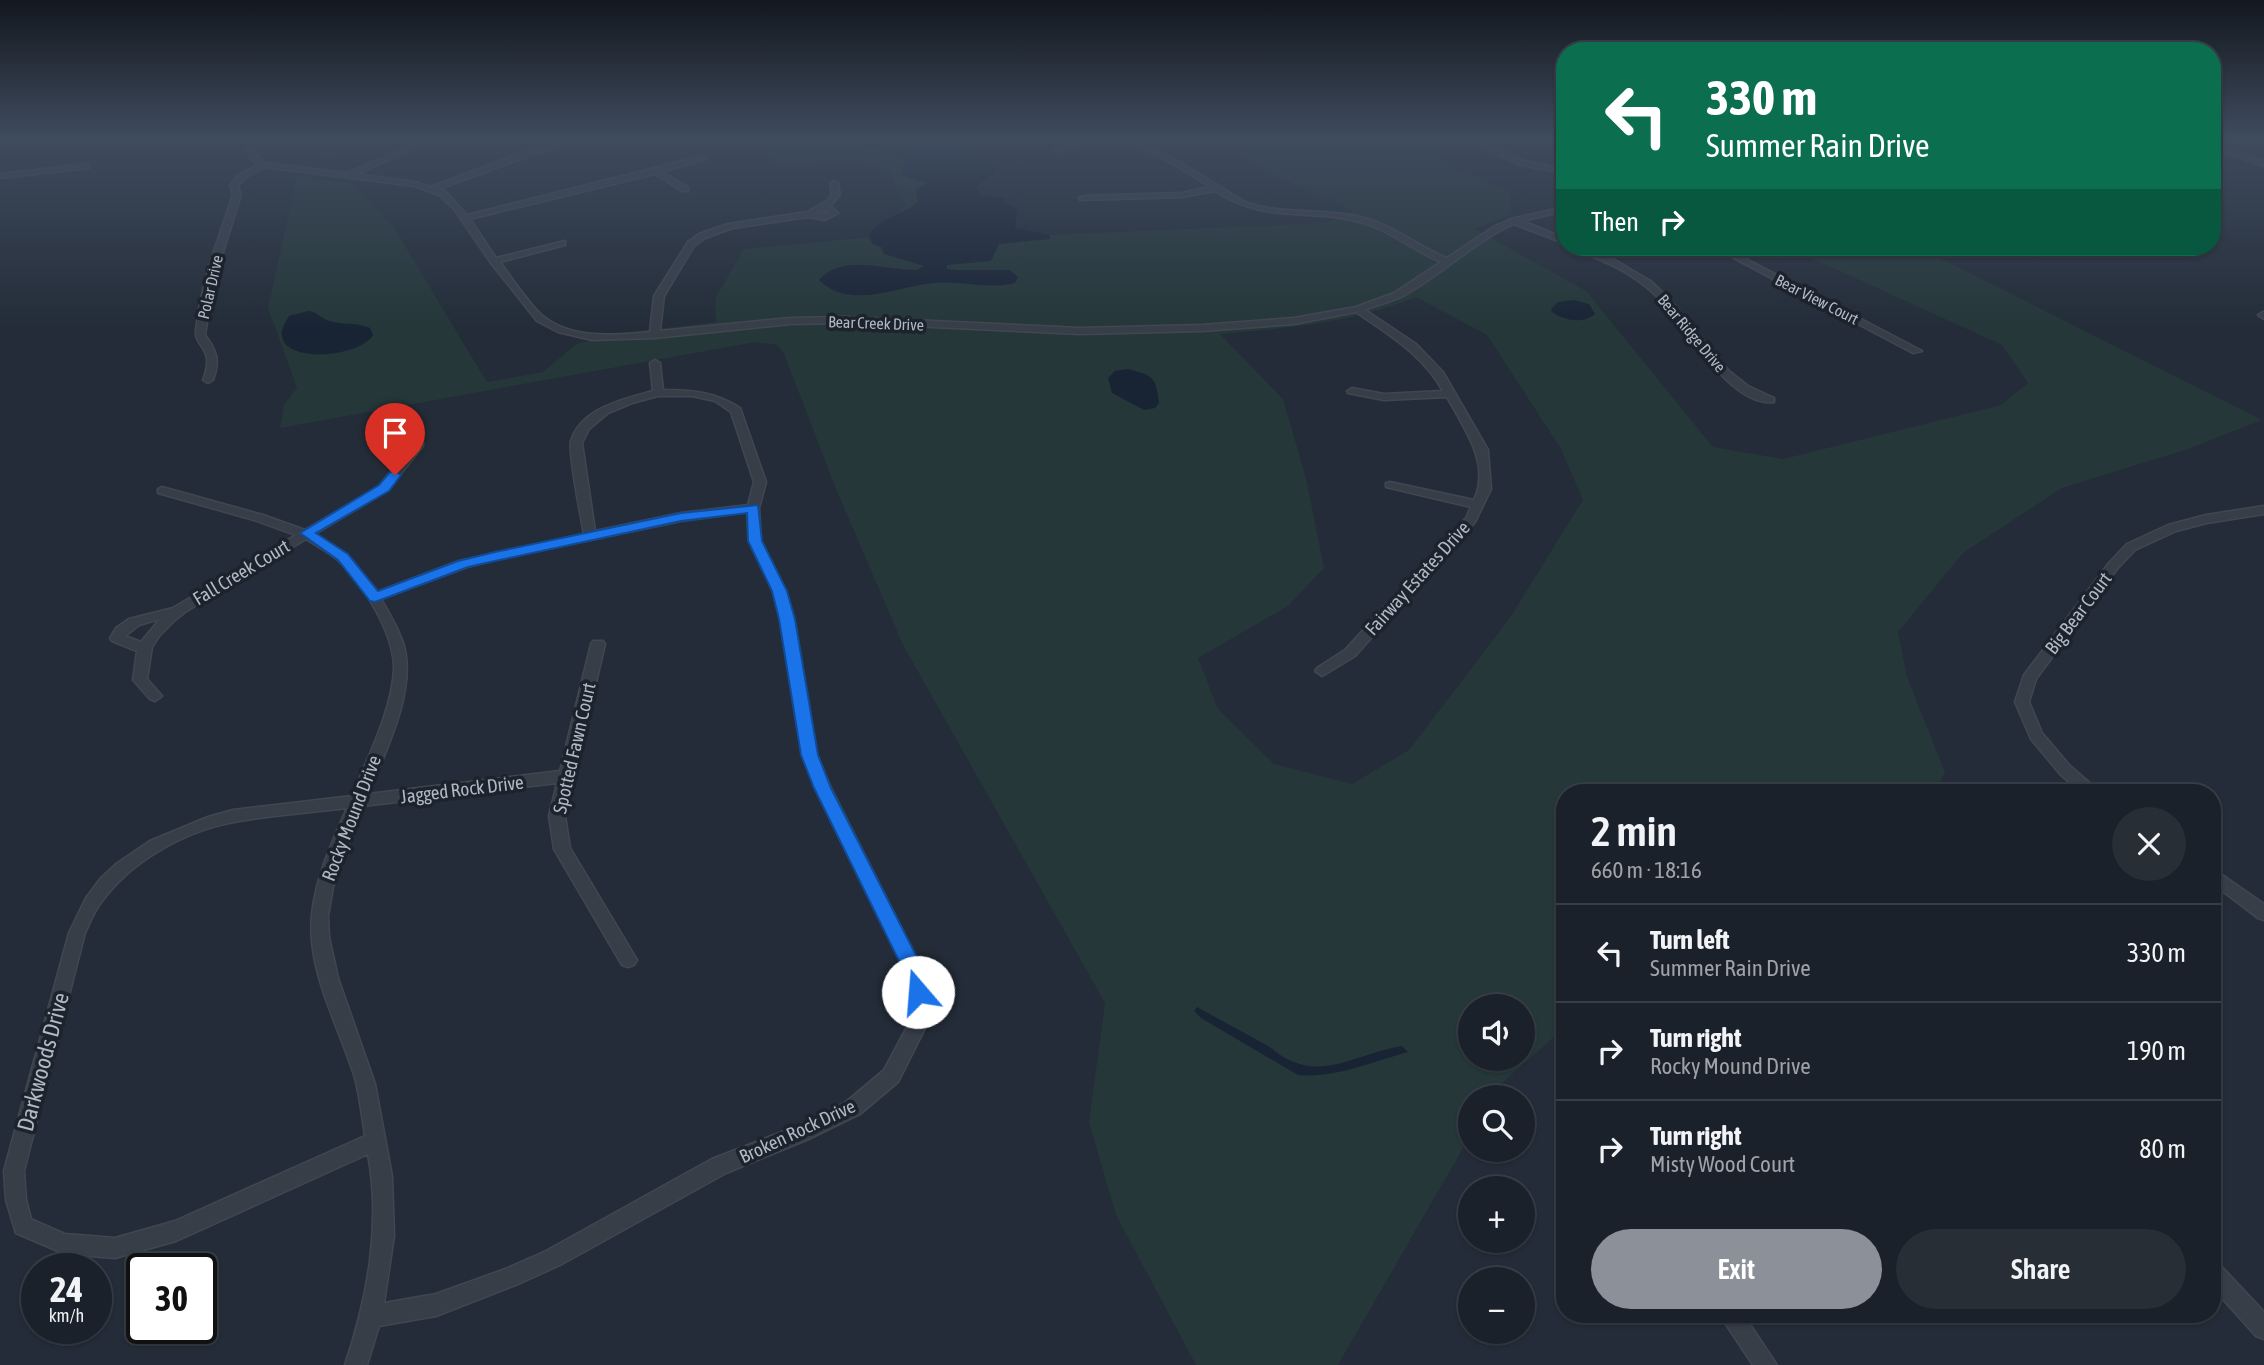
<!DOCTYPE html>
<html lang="en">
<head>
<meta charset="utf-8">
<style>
	:root { --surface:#1a212a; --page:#272e36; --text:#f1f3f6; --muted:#9fa3a8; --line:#383e47; --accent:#8c9099 }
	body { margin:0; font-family:"Asap Condensed",sans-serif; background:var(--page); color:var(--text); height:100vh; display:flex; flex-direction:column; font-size:26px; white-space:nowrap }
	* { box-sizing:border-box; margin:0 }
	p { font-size:23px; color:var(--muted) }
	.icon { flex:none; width:38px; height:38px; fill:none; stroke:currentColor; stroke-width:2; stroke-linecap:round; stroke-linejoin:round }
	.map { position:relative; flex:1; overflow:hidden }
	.sheet { position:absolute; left:1556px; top:784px; width:665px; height:539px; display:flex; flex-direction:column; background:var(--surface); border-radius:28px; box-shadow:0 2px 5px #0004,0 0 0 2px var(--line) }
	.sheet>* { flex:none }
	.guide { position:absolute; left:1556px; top:42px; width:665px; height:214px; border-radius:28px; box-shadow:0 2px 5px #0004,0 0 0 2px var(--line); background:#0b6e4f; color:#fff; overflow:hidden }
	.controls { position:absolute; left:1458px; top:994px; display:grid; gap:14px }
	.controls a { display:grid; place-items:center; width:77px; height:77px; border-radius:50%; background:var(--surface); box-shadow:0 2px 5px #0004,0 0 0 2px var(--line); font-size:35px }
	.speed { position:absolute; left:21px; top:1253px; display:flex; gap:14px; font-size:35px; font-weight:700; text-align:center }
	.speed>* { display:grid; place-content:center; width:91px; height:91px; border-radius:50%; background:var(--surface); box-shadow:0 2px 5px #0004,0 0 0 2px var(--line); line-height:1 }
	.speed small { font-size:18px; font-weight:400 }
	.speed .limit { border:4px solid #111; border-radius:10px; background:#fff; color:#111 }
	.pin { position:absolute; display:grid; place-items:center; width:60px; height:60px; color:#fff; margin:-72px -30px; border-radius:50% 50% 50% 0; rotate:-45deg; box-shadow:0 0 7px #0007 }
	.pin .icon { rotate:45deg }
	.me { position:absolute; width:77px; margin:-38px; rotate:342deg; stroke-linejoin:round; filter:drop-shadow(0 0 5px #0008) }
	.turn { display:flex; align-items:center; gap:24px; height:147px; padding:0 35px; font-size:32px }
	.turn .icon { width:91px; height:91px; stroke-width:2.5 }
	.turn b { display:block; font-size:49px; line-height:60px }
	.then { display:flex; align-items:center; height:66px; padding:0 35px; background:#0003; gap:14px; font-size:26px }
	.round { display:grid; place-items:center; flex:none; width:74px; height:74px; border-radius:37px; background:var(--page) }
	.summary { display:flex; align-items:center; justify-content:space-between; height:119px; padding:0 35px }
	h1 { font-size:42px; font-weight:600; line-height:52px }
	.primary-button { display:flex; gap:14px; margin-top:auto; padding:14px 35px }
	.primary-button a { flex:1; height:80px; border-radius:42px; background:var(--accent); color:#fff; font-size:28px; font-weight:600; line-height:80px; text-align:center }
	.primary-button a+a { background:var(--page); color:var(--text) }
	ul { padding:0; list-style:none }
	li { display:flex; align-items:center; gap:21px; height:98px; padding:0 35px; border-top:2px solid var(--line) }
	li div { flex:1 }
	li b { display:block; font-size:26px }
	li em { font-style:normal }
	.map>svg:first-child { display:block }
</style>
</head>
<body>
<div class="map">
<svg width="2264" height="1365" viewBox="0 0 2264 1365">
	<rect width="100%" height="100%" fill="#232c38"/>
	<path fill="#253739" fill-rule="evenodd" d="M301 138H380L333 157 290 152Z
		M751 138H967L949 141C963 154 994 150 994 173L975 187 980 195 1002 197 1005 198 1002 202 1015 207 1017 214 1015 228 1019 230 1049 235 1326 223 1353 211 1277 176 1222 144 1221 138H1409L1455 169 1509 192 1512 213 1475 229 1586 291 1713 447 1783 459 2001 405 2028 383 2002 345 1787 247H1918L2262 420 2188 449 2062 488 1963 553 1898 632 1907 677 1945 772 1935 793H1564V1028L1500 1085 1493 1097H1470V1136L1338 1365H1196L1116 1215 1089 1122 1105 1003 903 645 836 489 784 354 777 345 756 342 280 428 284 405 297 388 268 308 297 176 351 183 393 226 487 382 543 372 576 344 589 341 630 332 716 322 715 299 744 249 872 237 905 207 889 170 855 163 779 167ZM1416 297 1487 335 1561 449 1583 500 1509 619 1409 750 1352 784 1274 764 1218 709 1198 658 1288 606 1324 568 1306 478 1283 399 1220 334C1288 328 1353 323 1416 297ZM1470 1006H1522V1059H1470Z"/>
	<path fill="#182434" d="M855 138H945C950 141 954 147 959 149 973 157 994 151 994 173L975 187 980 195 1005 198 1002 202 1015 207 1017 214 1015 228 1049 235 1050 239 999 244 991 261 947 265V269L955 270H1010L1018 277 1015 283C987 290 962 280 934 283 897 286 850 311 819 280 841 253 886 270 917 270L924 266 884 254 881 247 873 244 868 236C881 216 906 214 917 202L916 190 927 183 902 175 904 160C891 145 864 154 855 138Z
		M1574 300 1589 304 1595 314C1583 324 1565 321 1552 312L1551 309 1558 302Z
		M308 311C317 312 321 318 329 321 343 325 357 322 370 328L373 335C360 358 277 365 282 331 283 326 286 321 289 316Z
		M1128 369C1154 376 1156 377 1159 403L1155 408 1144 410 1112 393 1108 378 1115 371Z
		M1197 1007 1270 1047C1315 1087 1353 1054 1402 1046L1408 1052C1371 1062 1337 1078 1298 1075L1201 1018 1194 1011Z"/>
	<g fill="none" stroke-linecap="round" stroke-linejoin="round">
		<g stroke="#404751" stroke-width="3">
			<path id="minor" d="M251 138H259L255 153 265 163 347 173 429 138H439L357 174 415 182 431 187 528 150 581 138 585 140 534 154 439 189 445 191 467 215 706 155V159L662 172 688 187V191H682L655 174 470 219 496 258 565 241V245L500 262C511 277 531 307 544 317 574 340 616 335 650 332L654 296 688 242 699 234 728 224 807 212 827 201 832 195 830 183 834 181 838 183 840 195 830 206 838 213 825 220 808 217 733 228 705 238 694 246 664 296 660 331 790 318 847 317 1080 328 1202 325 1294 318 1356 307 1394 293 1441 262C1414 251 1391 231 1363 223 1309 207 1267 225 1215 191L1182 197 1080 200 1079 198 1083 196 1182 193 1210 187C1177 167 1140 139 1099 142 1084 143 1070 149 1056 153L1052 151C1106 117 1165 153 1211 181 1224 188 1235 198 1248 203 1284 215 1324 208 1360 217 1392 224 1417 246 1447 258L1495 226 1511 219 1564 207V211L1523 221 1564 238V243L1514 224C1472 243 1442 275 1401 297 1390 302 1377 305 1365 310L1416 344 1443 372 1488 450 1491 489 1475 522 1355 656 1322 676 1315 671 1317 668 1345 650 1466 518 1471 507 1386 487V483L1390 482 1474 500C1491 464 1464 428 1447 397L1384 400 1348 393 1347 391 1352 388 1384 394 1443 391C1423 355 1389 335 1356 312L1294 324 1202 331 1080 334 847 323 790 324 655 338 592 340 558 332 537 321 491 263 454 209 439 195 414 186 264 167 244 179 238 186 241 195 213 284 205 335C217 351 220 361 213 380L208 383 203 380C216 347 194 348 196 330 201 283 218 240 233 195L230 186 238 175 258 165 247 153ZM824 209 829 213 816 214Z
				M1462 138H1472L1525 161 1564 169V173L1520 165Z
				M2212 143 2264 161V166L2212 148Z
				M86 164H89V168L0 178V174Z
				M1574 247H1585L1613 259 1652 282 1671 301 1729 371 1748 386 1774 398V402C1731 407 1689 331 1664 304 1648 286 1629 273 1607 263 1597 258 1582 254 1574 247Z
				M1713 247H1723L1922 351 1913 353Z
				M2263 312H2264V319L2258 315Z
				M655 360 660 363 663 390C692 390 715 392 740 408L766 482 759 508 761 541 785 591 794 619 817 755 831 788 923 971 928 1011 925 1028 898 1082 860 1114 811 1138 726 1173 560 1265 518 1284 436 1316 379 1326 367 1365H345C368 1296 381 1226 368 1154L176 1241 115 1258 65 1254 16 1233 6 1200 4 1171 69 933 86 898 101 878 116 864 150 841 208 817 233 810 352 796C367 759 393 708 394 668 394 634 363 582 338 560 328 552 317 546 306 539L185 612 175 620 160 635 152 647 147 679 162 696 155 701 150 699 133 680 137 651 112 641 110 638 116 628 129 619 173 608 296 535 254 520 158 493V489L162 487 263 515 305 530 380 486 415 442H423V446L388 490 315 534 348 556 377 592 459 561 584 534C581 518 568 452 571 441 581 408 624 399 653 391L650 363ZM658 396H692L715 401 731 412 754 482 748 505 681 513 595 531 582 443 589 429 608 413 632 403ZM747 512 749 541 773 591 780 619 803 755 815 788 905 971 910 1011 907 1027 884 1070 846 1102 797 1126 712 1159 546 1251 508 1268 436 1294 384 1303 394 1236 392 1176 375 1084 338 978 329 937 328 916 333 887 363 806 557 783 549 816 554 849 622 965 628 967 634 965 637 960 570 848 565 816 605 644 603 641H593L591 644 560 771 368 794C385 753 418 688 403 643 398 628 389 613 381 599L467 567 495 560 681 521ZM160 619 141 642 125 636 139 625ZM347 808C332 842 316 877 312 914 306 970 339 1026 355 1078 360 1097 362 1117 365 1136L175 1221 115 1238 65 1234 31 1219 26 1200 24 1171 85 933C90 923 93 913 100 904 129 862 184 831 234 822 271 815 309 813 347 808Z
				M2264 506V514L2207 523 2176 531 2135 550 2117 569 2036 679 2029 702 2042 733 2070 766 2101 793H2082L2060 774 2031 739 2015 702 2024 675 2109 563 2127 544 2168 525 2206 515Z
				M2212 868 2264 904V920L2258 918 2212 883Z
				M2212 1260 2219 1264 2264 1312V1339L2256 1336 2212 1287Z
				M1719 1314H1743L1777 1365H1753Z"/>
		</g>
		<use href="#minor" fill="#373e48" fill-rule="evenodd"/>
	</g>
	<linearGradient id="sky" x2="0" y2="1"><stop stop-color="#13181f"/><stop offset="0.42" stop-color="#3f4b5e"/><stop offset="1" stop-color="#3f4b5e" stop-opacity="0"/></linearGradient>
	<rect width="2264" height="329" fill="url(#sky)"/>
	<path fill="#1a73e8" stroke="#114b97" stroke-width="2" d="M395 471 401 475 389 491 316 533 348 554 378 591 458 561 495 552 681 513 758 505 762 541 787 591 795 619 818 755 831 788 924 971 928 992 926 998 918 1000 911 998 904 971 814 788 801 755 779 619 772 591 748 541 747 513 681 521 495 561 468 567 375 602 370 601 338 560 300 533 379 485 390 472Z"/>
	<g text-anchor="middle" stroke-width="7" stroke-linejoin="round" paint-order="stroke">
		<g font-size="16" fill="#b1b9c4" stroke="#1c232d">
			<text transform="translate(210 287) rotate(-77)" y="6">Polar Drive</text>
			<text transform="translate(1817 299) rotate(27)" y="6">Bear View Court</text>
			<text transform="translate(876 323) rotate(2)" y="6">Bear Creek Drive</text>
			<text transform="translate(1692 333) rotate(50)" y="6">Bear Ridge Drive</text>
		</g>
		<g font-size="19" fill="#b1b9c4" stroke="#1c232d">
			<text transform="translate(241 572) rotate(-31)" y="7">Fall Creek Court</text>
			<text transform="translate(1417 578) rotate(-48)" y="7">Fairway Estates Drive</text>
			<text transform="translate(2078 613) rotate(-53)" y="7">Big Bear Court</text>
			<text transform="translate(574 748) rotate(-77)" y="7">Spotted Fawn Court</text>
			<text transform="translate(462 789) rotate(-7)" y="7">Jagged Rock Drive</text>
			<text transform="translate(351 818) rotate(-69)" y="7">Rocky Mound Drive</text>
			<text transform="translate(797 1131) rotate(-25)" y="7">Broken Rock Drive</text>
		</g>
		<g font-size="23" fill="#b1b9c4" stroke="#1c232d">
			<text transform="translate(43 1062) rotate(-75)" y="8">Darkwoods Drive</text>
		</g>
	</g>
</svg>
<div class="controls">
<a><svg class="icon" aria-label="sound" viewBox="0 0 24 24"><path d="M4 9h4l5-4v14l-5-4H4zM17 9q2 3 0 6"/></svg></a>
<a><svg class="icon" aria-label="search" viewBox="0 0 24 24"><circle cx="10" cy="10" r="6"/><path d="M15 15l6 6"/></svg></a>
<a>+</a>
<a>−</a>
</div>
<div class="speed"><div>24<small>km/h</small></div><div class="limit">30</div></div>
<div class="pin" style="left:395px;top:475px;background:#d93025"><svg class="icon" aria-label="arrive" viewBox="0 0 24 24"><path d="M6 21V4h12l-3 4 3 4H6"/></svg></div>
<svg class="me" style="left:918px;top:992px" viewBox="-20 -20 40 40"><circle r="19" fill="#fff"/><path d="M0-13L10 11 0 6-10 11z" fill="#1a73e8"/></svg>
<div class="guide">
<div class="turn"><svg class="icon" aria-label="left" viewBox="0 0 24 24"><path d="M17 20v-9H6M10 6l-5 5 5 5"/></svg><div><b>330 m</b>Summer Rain Drive</div></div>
<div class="then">Then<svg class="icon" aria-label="right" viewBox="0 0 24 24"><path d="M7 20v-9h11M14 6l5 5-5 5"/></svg></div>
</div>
<section class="sheet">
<div class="summary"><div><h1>2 min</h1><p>660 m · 18:16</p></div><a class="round"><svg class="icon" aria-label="close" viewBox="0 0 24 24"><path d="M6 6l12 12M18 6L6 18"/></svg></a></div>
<ul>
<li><svg class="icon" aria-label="left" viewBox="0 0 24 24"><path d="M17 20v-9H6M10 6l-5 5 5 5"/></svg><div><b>Turn left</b><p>Summer Rain Drive</p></div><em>330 m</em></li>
<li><svg class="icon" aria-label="right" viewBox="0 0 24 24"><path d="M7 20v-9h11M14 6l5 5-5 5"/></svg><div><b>Turn right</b><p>Rocky Mound Drive</p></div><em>190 m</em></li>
<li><svg class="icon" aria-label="right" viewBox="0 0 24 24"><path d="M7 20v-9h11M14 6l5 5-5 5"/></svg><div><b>Turn right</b><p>Misty Wood Court</p></div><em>80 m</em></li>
</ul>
<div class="primary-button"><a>Exit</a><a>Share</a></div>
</section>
</div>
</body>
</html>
